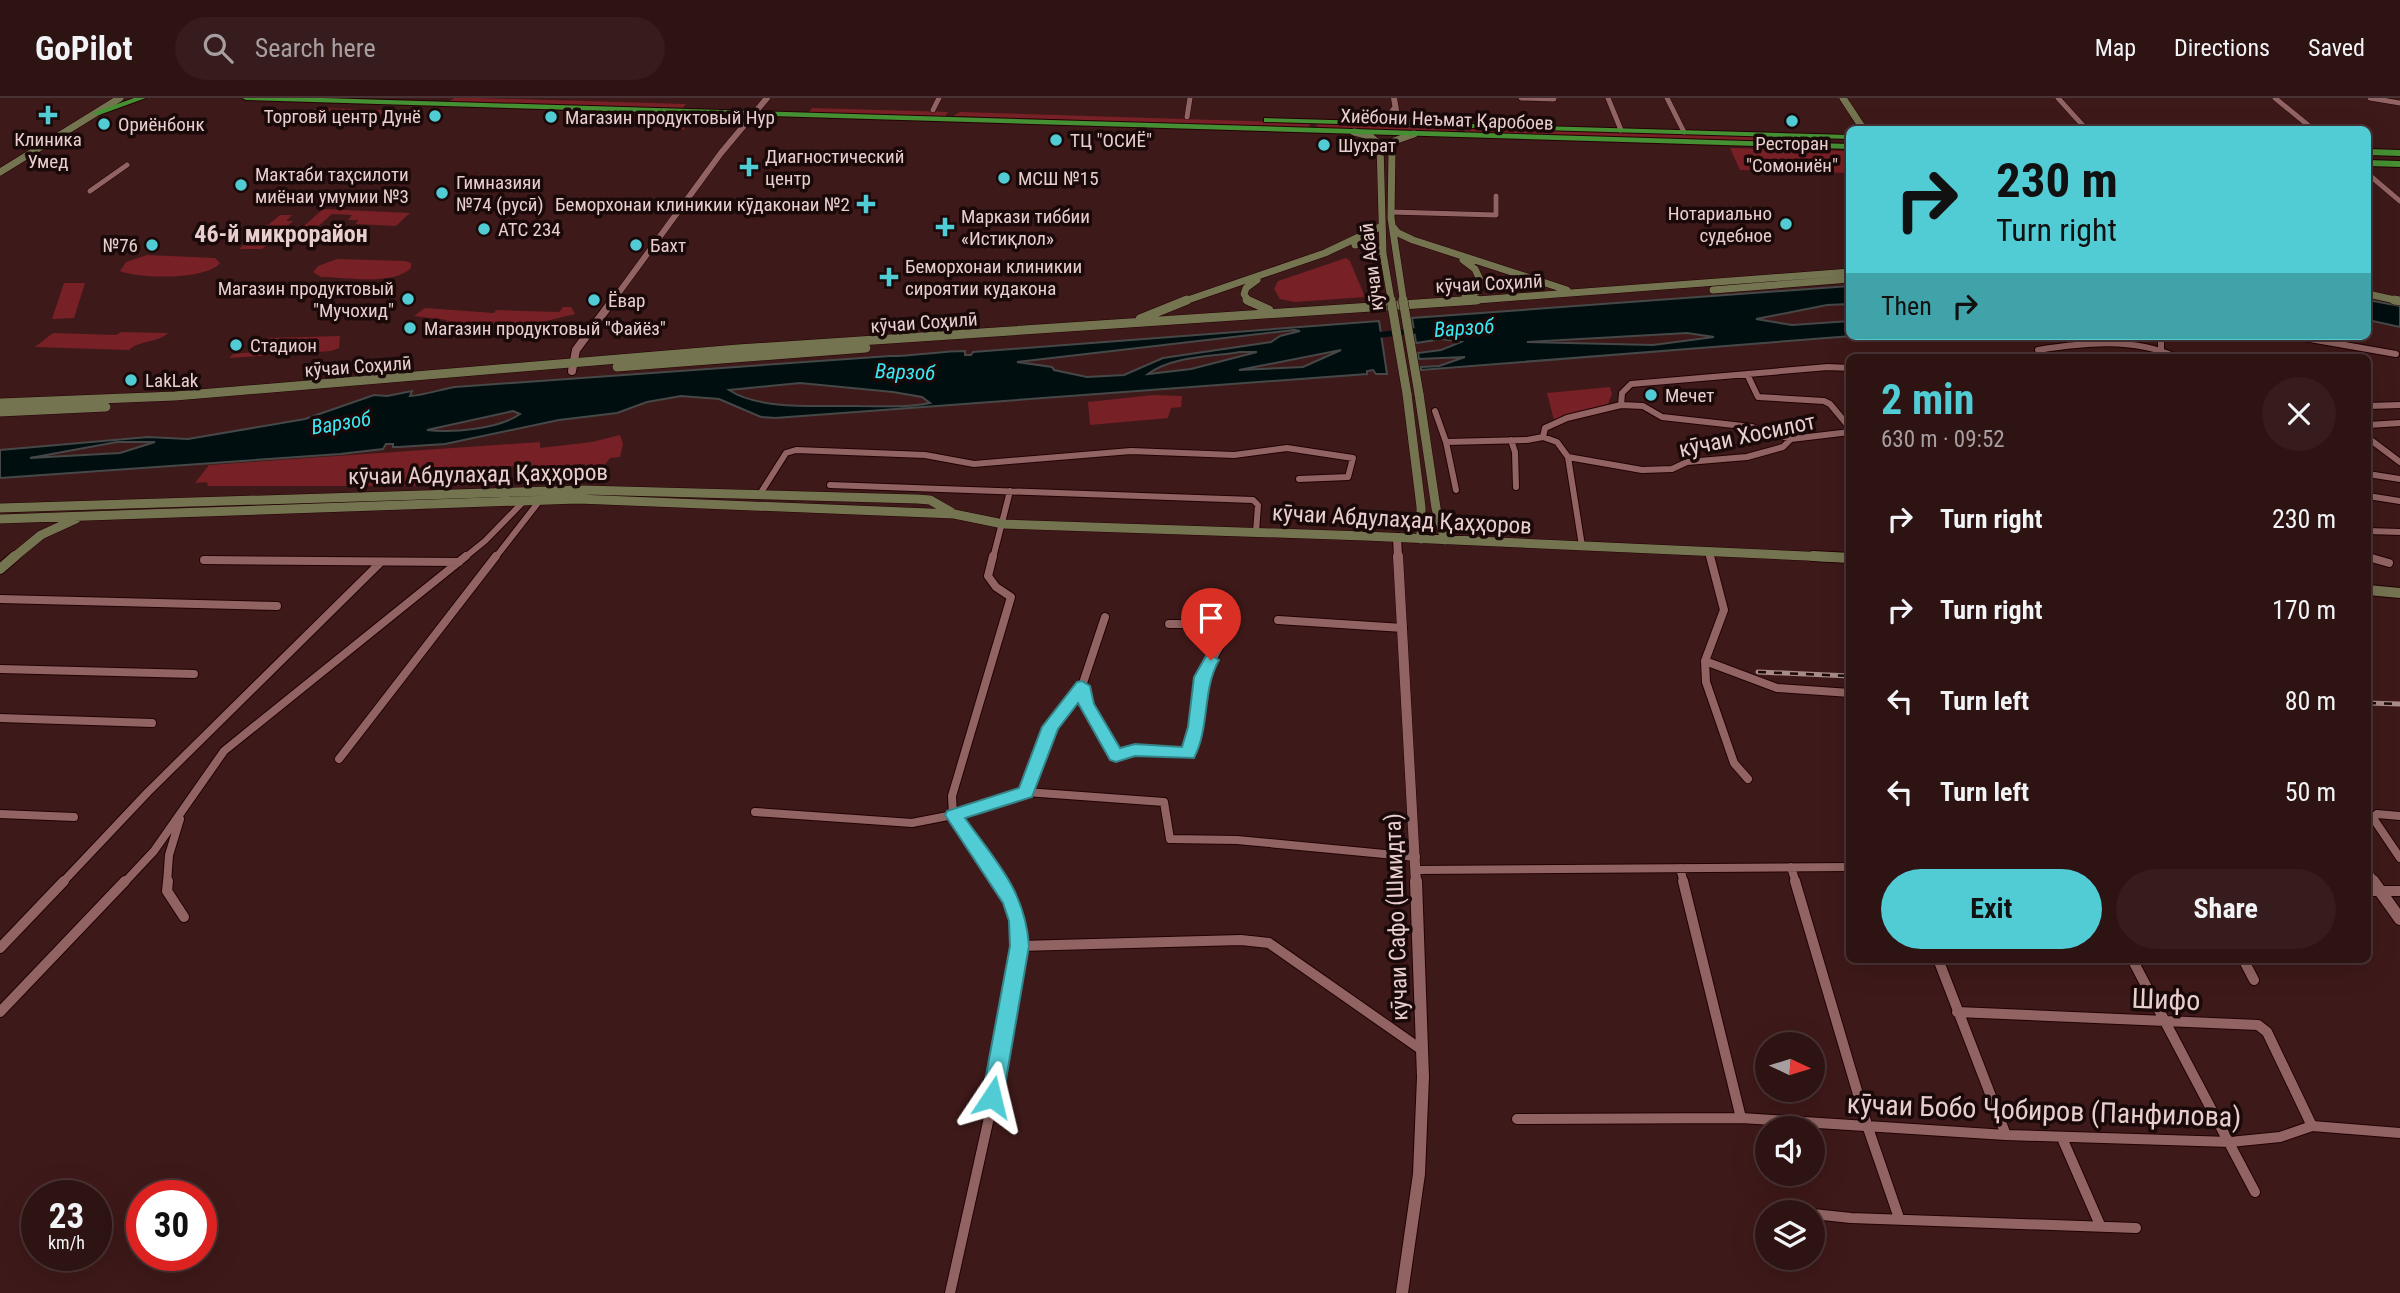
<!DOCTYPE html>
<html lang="en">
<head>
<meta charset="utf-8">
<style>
	:root { --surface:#2e1313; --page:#361c1c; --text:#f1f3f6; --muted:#a79ea0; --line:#493233; --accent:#51ccd5 }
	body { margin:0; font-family:"Roboto Condensed",sans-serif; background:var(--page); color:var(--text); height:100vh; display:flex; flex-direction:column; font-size:26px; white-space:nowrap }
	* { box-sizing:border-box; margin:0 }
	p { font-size:23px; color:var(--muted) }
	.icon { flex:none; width:38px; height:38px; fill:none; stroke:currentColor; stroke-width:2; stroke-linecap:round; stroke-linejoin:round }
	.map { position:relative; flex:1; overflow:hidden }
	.side { position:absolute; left:1846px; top:256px; width:525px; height:609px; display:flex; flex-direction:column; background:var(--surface); border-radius:10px; box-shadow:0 7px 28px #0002,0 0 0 2px var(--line) }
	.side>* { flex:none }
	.guide { position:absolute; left:1846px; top:28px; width:525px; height:214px; border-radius:10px; box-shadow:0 7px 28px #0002,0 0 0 2px var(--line); background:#51ccd5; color:#111; overflow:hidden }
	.needle { width:46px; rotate:94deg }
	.fabs { position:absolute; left:1755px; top:934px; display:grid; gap:14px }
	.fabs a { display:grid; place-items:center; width:70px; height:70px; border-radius:50%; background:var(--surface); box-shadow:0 7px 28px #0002,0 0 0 2px var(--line); font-size:35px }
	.speed { position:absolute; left:21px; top:1082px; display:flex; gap:14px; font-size:35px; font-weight:700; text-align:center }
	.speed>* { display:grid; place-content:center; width:91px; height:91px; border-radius:50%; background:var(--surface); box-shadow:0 7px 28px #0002,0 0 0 2px var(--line); line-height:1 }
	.speed small { font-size:18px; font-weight:400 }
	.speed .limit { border:10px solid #d22; background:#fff; color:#111 }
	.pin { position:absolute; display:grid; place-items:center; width:60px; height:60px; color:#fff; margin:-72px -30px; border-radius:50% 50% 50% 0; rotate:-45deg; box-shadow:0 0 7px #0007 }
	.pin .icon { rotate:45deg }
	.me { position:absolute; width:77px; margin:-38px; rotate:10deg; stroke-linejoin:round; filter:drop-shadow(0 0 5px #0008) }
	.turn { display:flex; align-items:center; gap:24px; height:147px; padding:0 35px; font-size:32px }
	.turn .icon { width:91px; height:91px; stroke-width:2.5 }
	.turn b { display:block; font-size:49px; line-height:60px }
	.then { display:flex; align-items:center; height:66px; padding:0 35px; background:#0003; gap:14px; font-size:26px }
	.round { display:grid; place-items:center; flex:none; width:74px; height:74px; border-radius:37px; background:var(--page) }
	.head { display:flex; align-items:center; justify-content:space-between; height:119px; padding:0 35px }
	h1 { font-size:42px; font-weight:700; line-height:52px; color:var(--accent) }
	.action { display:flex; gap:14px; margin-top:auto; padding:14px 35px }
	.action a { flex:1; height:80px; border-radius:42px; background:var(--accent); color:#111; font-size:28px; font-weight:700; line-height:80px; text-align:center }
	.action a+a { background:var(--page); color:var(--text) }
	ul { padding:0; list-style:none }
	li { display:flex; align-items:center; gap:21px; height:91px; padding:0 35px }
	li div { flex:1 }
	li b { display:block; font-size:26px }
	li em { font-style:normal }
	header { display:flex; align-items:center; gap:42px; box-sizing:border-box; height:98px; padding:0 35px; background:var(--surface); border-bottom:2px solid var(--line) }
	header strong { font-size:33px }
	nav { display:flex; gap:38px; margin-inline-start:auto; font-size:24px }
	.search { width:490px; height:63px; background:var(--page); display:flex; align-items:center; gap:18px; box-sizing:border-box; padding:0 24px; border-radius:38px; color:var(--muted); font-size:26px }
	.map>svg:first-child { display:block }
</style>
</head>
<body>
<header>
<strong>GoPilot</strong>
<div class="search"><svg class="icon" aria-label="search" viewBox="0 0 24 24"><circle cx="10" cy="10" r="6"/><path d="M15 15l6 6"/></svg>Search here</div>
<nav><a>Map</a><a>Directions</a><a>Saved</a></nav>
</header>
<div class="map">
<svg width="2400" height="1195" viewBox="0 0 2400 1195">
	<rect width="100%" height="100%" fill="#3e1919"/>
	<path fill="#772025" d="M454 0H479L686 6 682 11 448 4Z
		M318 10 385 12 377 21 385 23 381 25 312 12Z
		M812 10 948 14 945 19 808 15Z
		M612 13 668 14 658 28 605 19Z
		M960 14 1310 25 1309 30 953 18Z
		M675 15 745 18 747 20 741 26 692 23 683 32 671 25 670 20Z
		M1318 25 1453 29 1457 32 1455 35 1319 30 1316 27Z
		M1464 29 1777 39 1781 44 1465 35Z
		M1730 50 1850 53V75L1740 72Z
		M323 111 410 115 396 128 356 126 358 122H348L352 117 332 116 303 142H288Z
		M280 117H292L286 123H293L262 151H239Z
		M147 157 215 160 220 165C207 182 139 181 120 173L126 164Z
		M1346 160 1350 163 1365 199 1295 204 1280 201 1274 191 1278 183Z
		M337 161 405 163 411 165V170C393 188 346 179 321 179L313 174 318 168Z
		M64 185H85L74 220 52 221Z
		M563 209H571L575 216 489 237 432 241 447 222 414 218 425 210 494 215 496 212 559 214Z
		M121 234 168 235C157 245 140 242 129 252L35 249 53 235 116 237Z
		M340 238 339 250 331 253 229 260 233 256 254 254 267 240Z
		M1610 289 1612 296 1608 306 1554 322 1547 295Z
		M1153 297 1182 298 1181 309 1171 310 1168 320 1090 327 1088 304Z
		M620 337 623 346 620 359 610 360 598 376 586 377 585 366 525 375 528 369 497 368 477 377 451 383 476 384 474 388H208L207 384 195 385 209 367 540 344V350L592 344Z"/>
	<path fill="#000e10" stroke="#464848" stroke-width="2" fill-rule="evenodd" d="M1850 188V206L1827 207 1756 221 1792 227 1850 223V238H1852L1421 272V269L1439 268 1465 259 1419 261 1418 255 1441 252 1461 244 1442 241 1416 245 1412 220ZM1687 235 1714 239 1653 247 1527 244Z
		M2368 202 2400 208V229L2368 222Z
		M1379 223 1387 276H1376L1373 272 1367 273V276L775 320 761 319 719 301 681 298 647 304 617 315 559 322 445 346 399 349H393V346H386L383 351 340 356 0 380V352L148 339 188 341 305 321 374 297 387 298 412 293 410 298C419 298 443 291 455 289L890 258C916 258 940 253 965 253V257H971L973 254ZM1294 232 1300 233 1280 238 1271 244 1163 260 1124 277 1087 279 1054 272 1052 269 1017 264ZM1341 252 1303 269 1239 272ZM1240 254H1257L1191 271 1148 276C1172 258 1211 259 1240 254ZM800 285 893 294 922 299 930 305C906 310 883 308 859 308 823 307 760 313 729 292ZM513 313 520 316C499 331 453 335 427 332ZM117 344H155L120 355 30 360Z"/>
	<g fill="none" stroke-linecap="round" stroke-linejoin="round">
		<path fill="#000e10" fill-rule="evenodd" d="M1435 228 1441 231 1439 233 1360 242 1354 239 1360 236Z"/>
		<g stroke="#230204" stroke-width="6">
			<path id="minor-far3" d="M1521 0 1554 1
				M1608 0 1621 32
				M1667 0 1684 34
				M2058 0 2087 32
				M2275 0 2314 32
				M2370 0 2400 5
				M933 12 939 0
				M1187 19 1190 0
				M2368 76 2400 103
				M90 93 127 67
				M1391 114 1496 117V98"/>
		</g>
		<g stroke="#230204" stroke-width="8">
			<path id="minor-far2" d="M2161 238V252
				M2293 238 2396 256
				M2038 252C2083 245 2133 239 2176 259
				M1747 276 1758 299 1824 303 1830 306 1850 330
				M1621 307 1643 308 1662 319 1752 329 1791 341
				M2368 308 2400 307
				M1435 313 1446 344 1456 392
				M2368 327 2400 325
				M2368 340 2400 364
				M1511 342 1515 354 1516 389
				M1446 344 1527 342 1543 339
				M1568 359 1642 372 1672 371 1687 364 1747 359 1783 349 1791 341 1850 334
				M2368 376 2400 381
				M830 387 1253 402 1258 407 1256 434
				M760 396 786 355 796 352 925 357 974 366 1131 353 1234 357 1287 350 1353 360 1348 379 1299 381
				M2368 398 2400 403
				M2368 433 2400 434
				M1582 448 1568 359 1557 344 1543 339 1545 330 1567 320 1621 307 1622 295 1631 286 1828 269 1850 270
				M1709 454 1711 460
				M2368 459 2372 460
				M464 460 485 443 525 402
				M495 460 541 401
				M993 460 1010 393"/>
		</g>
		<g stroke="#230204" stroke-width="10">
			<path id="minor-far1" d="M993 458 988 478 996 489 1011 499 952 698 953 717 1000 785
				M1710 458 1724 512 1705 563 1706 584 1734 665 1748 681
				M2368 459 2389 465
				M204 462 459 464
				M0 501 277 508
				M1278 522 1403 530
				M1705 563 1777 590 1850 595
				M0 571 194 576
				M1082 588 1086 606 1116 658 1135 652 1188 656 1196 629 1202 579 1221 546 1227 526H1169
				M0 620 152 625
				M339 661 496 458
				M1026 694 1164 704 1170 741 1237 742 1416 759
				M755 714 912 725 953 717 1026 694 1050 629 1082 588 1105 519
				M0 716 74 719
				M2400 718 2377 716 2373 720 2400 760
				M1791 769 1796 785
				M1680 770 1684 785
				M1416 772 1850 769
				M62 785 148 694 381 464
				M124 785 154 753 224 653 466 458
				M167 785 169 757 180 721"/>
		</g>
		<g stroke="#230204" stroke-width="12">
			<path id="minor" d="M168 783 167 793 184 819
				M1683 783 1741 1020
				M1795 783 1868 1030 1899 1120
				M2368 793H2400
				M1020 848 1241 842 1269 845 1422 952
				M0 850 64 783
				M1938 861 2006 1037
				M2132 861 2255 1094
				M2243 861 2254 882
				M0 914 125 783
				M1957 914 2258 927 2267 934 2312 1028
				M1517 1021 1741 1020 2006 1037 2230 1044 2280 1039 2312 1028 2400 1035
				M2062 1040 2100 1127
				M1775 1111 1803 1115
				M1813 1116 1851 1120 2136 1130
				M950 1195 988 1024 1020 848C1018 820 1015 806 999 783"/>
		</g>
		<g stroke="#230204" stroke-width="7">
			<path id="tertiary-far3" d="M1394 0 1397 18 1417 26
				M1366 24 1386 21 1394 11
				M612 204 721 55 767 0"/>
		</g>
		<g stroke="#230204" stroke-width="10">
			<path id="tertiary-far2" d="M572 273 576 252 613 202
				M1397 439 1398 460"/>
		</g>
		<g stroke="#230204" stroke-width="11">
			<path id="tertiary-far1" d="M1398 458 1416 785
				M2368 776 2374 785"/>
		</g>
		<g stroke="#230204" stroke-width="14">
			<path id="tertiary" d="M2373 783 2400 821
				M1402 1195 1419 1076 1423 979 1416 783"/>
		</g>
		<g stroke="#230204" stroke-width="8">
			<path id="secondary-far2" d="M1843 0 1864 32
				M1354 34 1370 38 1380 47 1383 155 1391 201
				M0 74 120 0
				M1393 129 1398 135 1413 142 1567 192
				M1355 147 1368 145 1383 155
				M1463 162 1475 171 1481 184 1478 193 1465 199
				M1713 192 1850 181
				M2368 196 2400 203
				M1403 200 1391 120 1392 51 1394 43 1414 36
				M1182 204 1325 155 1382 128
				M1249 204 1244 196 1246 190 1257 182
				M1451 204 1850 174"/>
		</g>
		<g stroke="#230204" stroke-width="10">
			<path id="secondary-far1" d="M1247 202 1269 212
				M2394 202 2400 203
				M1140 221 1187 202
				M617 269 866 250
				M1407 296 1421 409V441
				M1419 296 1436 410 1445 442
				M0 305 175 298 738 251 1477 202
				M0 314 106 309
				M0 410 584 392 917 401 930 402 951 414
				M0 421 578 401 954 416 1003 426 1365 438 1850 460
				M13 460 41 437 76 421"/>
		</g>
		<g stroke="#230204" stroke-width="12">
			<path id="secondary" d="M1813 458 1850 460
				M0 471 15 458
				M2368 492 2400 495"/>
		</g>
		<g stroke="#230204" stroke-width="2">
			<path id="trunk" d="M134 0H146L99 17 92 15Z
				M242 0H323L1850 46V51L246 2Z
				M1264 20 1850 37V41L1267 24H1264Z
				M2368 51 2400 52V58L2368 57Z
				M2368 62 2400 63V69L2368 68Z"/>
		</g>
		<use href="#minor-far3" stroke="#916463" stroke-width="5"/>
		<use href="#minor-far2" stroke="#916463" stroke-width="6"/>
		<use href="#minor-far1" stroke="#916463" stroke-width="8"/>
		<use href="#minor" stroke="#916463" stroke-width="10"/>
		<use href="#tertiary-far3" stroke="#916463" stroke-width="6"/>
		<use href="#tertiary-far2" stroke="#916463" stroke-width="8"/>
		<use href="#tertiary-far1" stroke="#916463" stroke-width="10"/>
		<use href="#tertiary" stroke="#916463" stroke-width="12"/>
		<use href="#secondary-far2" stroke="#747451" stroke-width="7"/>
		<use href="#secondary-far1" stroke="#747451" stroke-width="9"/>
		<use href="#secondary" stroke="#747451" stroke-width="10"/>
		<use href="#trunk" fill="#459033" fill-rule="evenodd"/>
		<g stroke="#a98b89" stroke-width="5">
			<path id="rail" d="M1758 574 1850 578
				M2368 605 2400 606"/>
		</g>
		<use href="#rail" stroke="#1a0909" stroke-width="2.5" stroke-dasharray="8" stroke-linecap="butt"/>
		<g stroke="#230204" stroke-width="8" stroke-linecap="butt">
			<path id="secondary-bridge-far1" d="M1403 200 1404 204"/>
		</g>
		<g stroke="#230204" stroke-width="10" stroke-linecap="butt">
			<path id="secondary-bridge" d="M1391 202 1407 296
				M1403 202 1419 296"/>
		</g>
		<use href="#secondary-bridge-far1" stroke="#747451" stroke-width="7"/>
		<use href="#secondary-bridge" stroke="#747451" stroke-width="9"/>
	</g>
	<path fill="#51ccd5" stroke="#35858a" stroke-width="2" d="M1211 557 1219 562C1202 592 1210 629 1194 660L1135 658 1116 664 1110 662 1078 605 1058 631 1032 699 965 720C996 764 1025 792 1029 848L1003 999 1000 1006 992 1009 985 1006 982 999 1010 848 1009 823 1003 805 945 717 947 713 1019 690 1042 629 1077 584 1082 583 1090 588 1094 606 1120 650 1135 646 1182 649 1188 629 1194 579 1206 558Z"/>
	<g fill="#51ccd5" stroke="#1a0909" stroke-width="2.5">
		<path d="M44.5 6.5h7v7h7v7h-7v7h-7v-7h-7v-7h7z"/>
		<circle cx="435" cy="18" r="7"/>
		<circle cx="551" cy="19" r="7"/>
		<circle cx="1792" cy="23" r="7"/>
		<circle cx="104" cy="26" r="7"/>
		<circle cx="1056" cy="42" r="7"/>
		<circle cx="1324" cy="47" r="7"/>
		<path d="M745.5 58.5h7v7h7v7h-7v7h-7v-7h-7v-7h7z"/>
		<circle cx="1004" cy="80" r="7"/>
		<circle cx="241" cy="87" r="7"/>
		<circle cx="442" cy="95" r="7"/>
		<path d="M862.5 95.5h7v7h7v7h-7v7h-7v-7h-7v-7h7z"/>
		<circle cx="1786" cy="126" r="7"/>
		<path d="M941.5 118.5h7v7h7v7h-7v7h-7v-7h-7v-7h7z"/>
		<circle cx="484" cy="131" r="7"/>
		<circle cx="152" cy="147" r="7"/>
		<circle cx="636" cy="147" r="7"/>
		<path d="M885.5 168.5h7v7h7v7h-7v7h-7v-7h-7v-7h7z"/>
		<circle cx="408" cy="201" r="7"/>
		<circle cx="594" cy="202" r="7"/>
		<circle cx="410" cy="230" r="7"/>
		<circle cx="236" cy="247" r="7"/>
		<circle cx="131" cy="282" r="7"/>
		<circle cx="1651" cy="297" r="7"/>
	</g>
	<g text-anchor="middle" stroke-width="7" stroke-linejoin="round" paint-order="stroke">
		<g font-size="19" fill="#e8cecc" stroke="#1a0909" text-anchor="start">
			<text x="421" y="25" text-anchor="end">Торговй центр Дунё</text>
			<text x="565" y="26">Магазин продуктовый Нур</text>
			<text x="118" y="33">Ориёнбонк</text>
			<text x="48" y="48" text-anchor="middle">Клиника<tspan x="48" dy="22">Умед</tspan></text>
			<text x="1070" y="49">ТЦ "ОСИЁ"</text>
			<text x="1792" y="52" text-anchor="middle">Ресторан<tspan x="1792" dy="22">"Сомониён"</tspan></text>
			<text x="1338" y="54">Шухрат</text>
			<text x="765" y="65">Диагностический<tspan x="765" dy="22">центр</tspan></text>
			<text x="255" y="83">Мактаби таҳсилоти<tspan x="255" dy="22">миёнаи умумии №3</tspan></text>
			<text x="1018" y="87">МСШ №15</text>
			<text x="456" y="91">Гимназияи<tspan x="456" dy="22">№74 (русӣ)</tspan></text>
			<text x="850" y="113" text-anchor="end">Беморхонаи клиникии кӯдаконаи №2</text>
			<text x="1772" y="122" text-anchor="end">Нотариально<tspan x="1772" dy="22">судебное</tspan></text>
			<text x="961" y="125">Маркази тиббии<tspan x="961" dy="22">«Истиқлол»</tspan></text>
			<text x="498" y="138">АТС 234</text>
			<text x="138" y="154" text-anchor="end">№76</text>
			<text x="650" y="154">Бахт</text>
			<text x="905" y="175">Беморхонаи клиникии<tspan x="905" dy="22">сироятии кудакона</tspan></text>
			<text x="394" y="197" text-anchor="end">Магазин продуктовый<tspan x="394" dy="22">"Мучохид"</tspan></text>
			<text x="608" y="209">Ёвар</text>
			<text x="424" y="237">Магазин продуктовый "Файёз"</text>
			<text x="250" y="254">Стадион</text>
			<text x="145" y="289">LakLak</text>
			<text x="1665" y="304">Мечет</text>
		</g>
		<g font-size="19" fill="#e8cecc" stroke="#1a0909">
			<text transform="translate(1447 21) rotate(2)" y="7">Хиёбони Неъмат Қаробоев</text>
			<text transform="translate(1371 169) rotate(-97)" y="7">кӯчаи Абаӣ</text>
			<text transform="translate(1489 185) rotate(-3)" y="7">кӯчаи Соҳилӣ</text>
			<text transform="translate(924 224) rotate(-4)" y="7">кӯчаи Соҳилӣ</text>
			<text transform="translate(358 268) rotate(-4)" y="7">кӯчаи Соҳилӣ</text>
		</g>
		<g font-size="21" font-style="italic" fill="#39e8f3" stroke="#1a0909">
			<text transform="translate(1464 230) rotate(-4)" y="7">Варзоб</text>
			<text transform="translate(905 274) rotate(2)" y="7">Варзоб</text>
			<text transform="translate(341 325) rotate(-9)" y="7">Варзоб</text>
		</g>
		<g font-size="23" fill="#e8cecc" stroke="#1a0909">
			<text transform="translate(1747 337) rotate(-12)" y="8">кӯчаи Хосилот</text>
			<text transform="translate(478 376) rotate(-1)" y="8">кӯчаи Абдулаҳад Қаҳҳоров</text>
			<text transform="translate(1402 421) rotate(3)" y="8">кӯчаи Абдулаҳад Қаҳҳоров</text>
			<text transform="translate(1396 819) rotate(-92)" y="8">кӯчаи Сафо (Шмидта)</text>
		</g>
		<g font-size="24" font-weight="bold" fill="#e8cecc" stroke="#1a0909">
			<text x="281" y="144">46-й микрорайон</text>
		</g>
		<g font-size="28" fill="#e8cecc" stroke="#1a0909">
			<text transform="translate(2166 901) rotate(2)" y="10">Шифо</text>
			<text transform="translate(2044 1012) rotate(2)" y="10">кӯчаи Бобо Ҷобиров (Панфилова)</text>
		</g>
	</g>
</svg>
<div class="fabs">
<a><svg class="needle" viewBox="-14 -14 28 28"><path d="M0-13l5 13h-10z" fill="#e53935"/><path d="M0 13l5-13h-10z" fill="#a79ea0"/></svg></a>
<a><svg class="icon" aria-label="sound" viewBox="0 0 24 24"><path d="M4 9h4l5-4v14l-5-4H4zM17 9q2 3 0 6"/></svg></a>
<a><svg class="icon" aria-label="layers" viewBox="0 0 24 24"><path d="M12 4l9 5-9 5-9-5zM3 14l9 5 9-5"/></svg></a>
</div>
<div class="speed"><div>23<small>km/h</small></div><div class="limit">30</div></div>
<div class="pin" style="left:1211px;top:562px;background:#d93025"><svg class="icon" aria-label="arrive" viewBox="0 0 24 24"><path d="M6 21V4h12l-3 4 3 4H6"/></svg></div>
<svg class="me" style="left:992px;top:999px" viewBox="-20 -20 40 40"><path d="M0-17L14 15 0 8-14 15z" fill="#51ccd5" stroke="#fff" stroke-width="4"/></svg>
<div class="guide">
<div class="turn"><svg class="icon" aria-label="right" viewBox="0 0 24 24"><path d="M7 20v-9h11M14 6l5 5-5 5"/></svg><div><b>230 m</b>Turn right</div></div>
<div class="then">Then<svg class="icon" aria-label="right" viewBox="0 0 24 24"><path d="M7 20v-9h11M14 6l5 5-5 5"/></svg></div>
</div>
<section class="side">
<div class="head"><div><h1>2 min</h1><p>630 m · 09:52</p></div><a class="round"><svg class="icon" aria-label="close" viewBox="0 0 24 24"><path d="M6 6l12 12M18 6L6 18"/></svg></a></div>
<ul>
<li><svg class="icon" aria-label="right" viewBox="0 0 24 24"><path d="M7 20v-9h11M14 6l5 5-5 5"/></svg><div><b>Turn right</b></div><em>230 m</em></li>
<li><svg class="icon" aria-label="right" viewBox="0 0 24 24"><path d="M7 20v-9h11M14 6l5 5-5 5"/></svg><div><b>Turn right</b></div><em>170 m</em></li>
<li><svg class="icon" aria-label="left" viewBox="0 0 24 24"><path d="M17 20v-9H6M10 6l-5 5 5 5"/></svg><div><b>Turn left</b></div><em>80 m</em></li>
<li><svg class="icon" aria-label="left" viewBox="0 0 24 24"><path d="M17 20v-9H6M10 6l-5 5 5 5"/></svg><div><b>Turn left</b></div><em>50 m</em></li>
</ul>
<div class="action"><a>Exit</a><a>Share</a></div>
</section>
</div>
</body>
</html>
